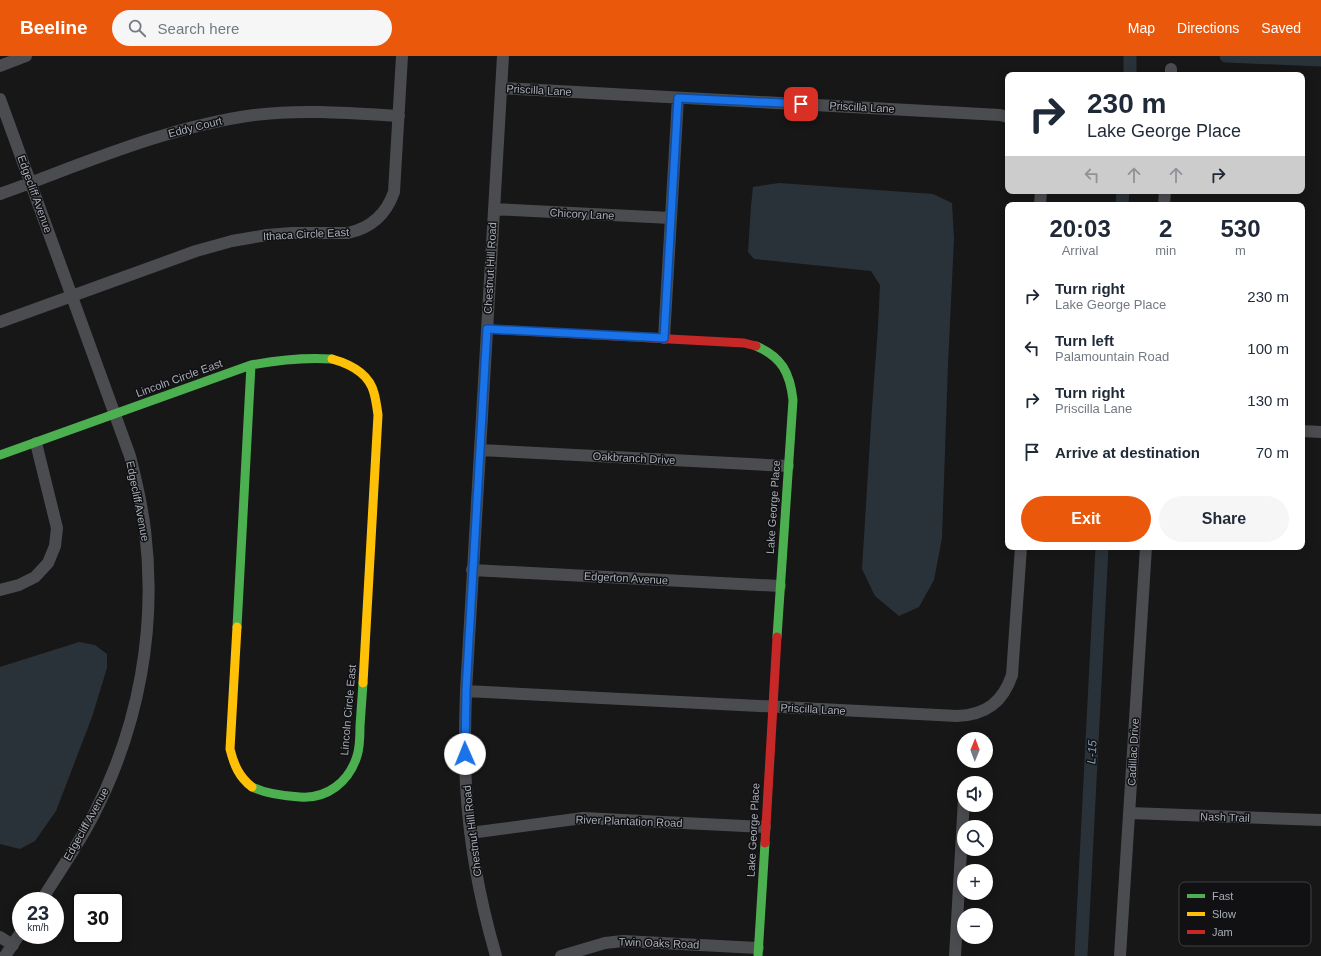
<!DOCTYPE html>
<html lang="en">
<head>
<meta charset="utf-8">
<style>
	:root { --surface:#fff; --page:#f6f6f7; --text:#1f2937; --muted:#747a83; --accent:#ea580c }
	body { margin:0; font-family:Arial,sans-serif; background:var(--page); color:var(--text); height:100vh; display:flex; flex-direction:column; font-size:15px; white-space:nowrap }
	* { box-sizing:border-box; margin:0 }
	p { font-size:13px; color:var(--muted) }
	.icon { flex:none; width:22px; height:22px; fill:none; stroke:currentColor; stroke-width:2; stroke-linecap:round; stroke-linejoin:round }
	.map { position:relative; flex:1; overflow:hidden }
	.sheet { position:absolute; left:1005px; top:146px; width:300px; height:348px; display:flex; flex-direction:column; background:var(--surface); border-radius:8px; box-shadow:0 2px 10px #0003 }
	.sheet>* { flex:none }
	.top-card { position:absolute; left:1005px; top:16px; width:300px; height:122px; border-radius:8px; box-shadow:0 2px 10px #0003; background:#fff; color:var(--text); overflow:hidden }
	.needle { width:26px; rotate:1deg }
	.controls { position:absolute; left:957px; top:676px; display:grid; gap:8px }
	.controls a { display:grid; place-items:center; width:36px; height:36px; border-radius:50%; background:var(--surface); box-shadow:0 2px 10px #0003; font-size:20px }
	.speed { position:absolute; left:12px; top:836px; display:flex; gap:8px; font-size:20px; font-weight:700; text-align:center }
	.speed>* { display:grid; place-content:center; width:52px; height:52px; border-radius:50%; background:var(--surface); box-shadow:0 2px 10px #0003; line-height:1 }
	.speed small { font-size:10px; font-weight:400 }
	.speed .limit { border:2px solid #111; border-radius:6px; background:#fff; color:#111 }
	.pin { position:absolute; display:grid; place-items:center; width:34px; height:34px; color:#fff; margin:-17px; border-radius:8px; box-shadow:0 2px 6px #0006 }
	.me { position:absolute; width:44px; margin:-22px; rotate:359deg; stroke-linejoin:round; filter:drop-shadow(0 0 3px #0008) }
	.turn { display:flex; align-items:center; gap:14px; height:84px; padding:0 16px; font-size:18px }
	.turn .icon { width:52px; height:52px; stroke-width:2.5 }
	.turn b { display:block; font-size:28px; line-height:34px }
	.lanes { display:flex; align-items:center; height:38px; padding:0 16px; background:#0003; justify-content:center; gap:20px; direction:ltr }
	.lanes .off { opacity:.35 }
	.eta { display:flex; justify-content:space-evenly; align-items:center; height:68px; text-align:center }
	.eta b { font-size:24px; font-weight:800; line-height:28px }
	.button { display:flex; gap:8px; margin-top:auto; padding:8px 16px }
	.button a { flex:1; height:46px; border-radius:24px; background:var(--accent); color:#fff; font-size:16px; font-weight:800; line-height:46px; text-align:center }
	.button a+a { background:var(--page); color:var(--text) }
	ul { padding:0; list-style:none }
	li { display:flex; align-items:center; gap:12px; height:52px; padding:0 16px }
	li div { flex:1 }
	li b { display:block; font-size:15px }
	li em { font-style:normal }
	header { display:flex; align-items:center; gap:24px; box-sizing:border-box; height:56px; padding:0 20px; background:var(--accent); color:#fff }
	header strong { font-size:19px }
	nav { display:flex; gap:22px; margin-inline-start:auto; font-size:14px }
	.search { width:280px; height:36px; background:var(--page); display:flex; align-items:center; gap:10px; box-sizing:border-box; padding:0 14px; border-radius:22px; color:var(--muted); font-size:15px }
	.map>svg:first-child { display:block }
</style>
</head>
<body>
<header>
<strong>Beeline</strong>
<div class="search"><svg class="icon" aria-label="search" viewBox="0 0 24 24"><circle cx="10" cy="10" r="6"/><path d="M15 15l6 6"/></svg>Search here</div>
<nav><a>Map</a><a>Directions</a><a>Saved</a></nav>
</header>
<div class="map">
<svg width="1321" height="900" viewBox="0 0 1321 900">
	<rect width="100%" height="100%" fill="#171717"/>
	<path fill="#2a3239" d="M779 127 933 138 952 147 954 183 948 308 942 482 934 524 919 551 899 560 875 540 862 513 872 352 878 271 880 229 871 215 754 203 748 196 751 150 753 131Z
		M79 586 95 589 107 598V612L92 661 56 755 35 785 20 793 0 788V611Z"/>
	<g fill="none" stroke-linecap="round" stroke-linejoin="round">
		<path stroke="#2a3239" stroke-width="13" d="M1226 0 1321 4
			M1130 19V0
			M1122 149 1123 135
			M1081 900 1102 491"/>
		<path stroke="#4b4c50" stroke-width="12" d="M0 10 26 0
			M1171 19V13
			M501 32 1000 59 1008 61
			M0 43 130 400C136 424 142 448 145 474 157 572 139 670 94 758 79 788 59 816 41 845
			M0 138C83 108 166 71 254 59 302 53 351 57 399 60
			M1040 149 1041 135
			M1164 149 1165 135
			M494 153 671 162
			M0 266 196 195 232 185 267 179 292 177H348C371 172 386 159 394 136L402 0
			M664 282 678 42
			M1302 375 1321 376
			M480 394 788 410
			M472 514 780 530
			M0 534 19 529 35 521 48 507 55 490 57 472 36 387
			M466 635 957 660C986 659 1003 646 1012 619L1021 491
			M1130 757 1321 764
			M470 777 583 762 765 771
			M0 881 13 889
			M5 900 21 876
			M496 900C480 845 469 787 466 729 464 698 465 667 466 635L503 0
			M561 900 605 887 623 885 758 892
			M955 900 964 743
			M1120 900 1146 491"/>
		<path stroke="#4caf50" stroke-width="9" d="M756 290C782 301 790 317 793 344L777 581
			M0 399 251 309C278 304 304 301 332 303
			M237 571 251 309
			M252 731C267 738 283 740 300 741 327 743 349 726 357 700 360 691 360 680 360 670 361 656 362 641 363 627
			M758 900 765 787"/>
		<path stroke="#ffc107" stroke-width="9" d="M332 303C350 308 369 317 374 337 376 344 377 352 378 359L363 627
			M237 571 230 693C234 709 239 721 252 731"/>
		<path stroke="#c62828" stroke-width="9" d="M487 273 744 287 756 290
			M765 787 777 581"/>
	</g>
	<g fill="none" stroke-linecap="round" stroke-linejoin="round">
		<g stroke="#114b97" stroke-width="10">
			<path id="route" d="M465 698 466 635 487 273 664 282 678 42 801 48"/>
		</g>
		<use href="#route" stroke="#1a73e8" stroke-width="7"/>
	</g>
	<g text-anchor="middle" stroke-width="3" stroke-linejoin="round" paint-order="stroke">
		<g font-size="11" fill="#a8adb8" stroke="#111113">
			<text transform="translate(539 34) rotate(3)" y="4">Priscilla Lane</text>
			<text transform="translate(862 51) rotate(3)" y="4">Priscilla Lane</text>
			<text transform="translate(195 71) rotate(-14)" y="4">Eddy Court</text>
			<text transform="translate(35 138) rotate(70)" y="4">Edgecliff Avenue</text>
			<text transform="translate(582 158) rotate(3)" y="4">Chicory Lane</text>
			<text transform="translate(306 178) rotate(-3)" y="4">Ithaca Circle East</text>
			<text transform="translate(490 212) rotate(-87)" y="4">Chestnut Hill Road</text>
			<text transform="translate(179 322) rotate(-20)" y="4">Lincoln Circle East</text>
			<text transform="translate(634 402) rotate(3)" y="4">Oakbranch Drive</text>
			<text transform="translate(138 445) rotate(79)" y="4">Edgecliff Avenue</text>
			<text transform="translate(773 451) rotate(-86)" y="4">Lake George Place</text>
			<text transform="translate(626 522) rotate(3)" y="4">Edgerton Avenue</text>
			<text transform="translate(813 653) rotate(3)" y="4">Priscilla Lane</text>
			<text transform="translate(348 654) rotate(-85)" y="4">Lincoln Circle East</text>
			<text transform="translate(1133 696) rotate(-87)" y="4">Cadillac Drive</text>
			<text transform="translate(1225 761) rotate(2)" y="4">Nash Trail</text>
			<text transform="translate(629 765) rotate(2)" y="4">River Plantation Road</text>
			<text transform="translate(86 768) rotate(-61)" y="4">Edgecliff Avenue</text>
			<text transform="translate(753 774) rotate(-87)" y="4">Lake George Place</text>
			<text transform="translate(472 775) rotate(-97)" y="4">Chestnut Hill Road</text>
			<text transform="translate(659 887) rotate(2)" y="4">Twin Oaks Road</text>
		</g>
		<g font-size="12" font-style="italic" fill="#7f9bb3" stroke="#111113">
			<text transform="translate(1092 696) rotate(-87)" y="4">L-15</text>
		</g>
	</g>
	<rect x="1179" y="826" width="132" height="64" rx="6" fill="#111113" stroke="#3e4045" stroke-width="1"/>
	<rect x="1187" y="838" width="18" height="4" fill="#4caf50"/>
	<rect x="1187" y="856" width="18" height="4" fill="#ffc107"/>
	<rect x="1187" y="874" width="18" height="4" fill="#c62828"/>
	<g font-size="11" fill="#a8adb8">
		<text x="1212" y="844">Fast</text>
		<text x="1212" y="862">Slow</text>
		<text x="1212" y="880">Jam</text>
	</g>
</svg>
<div class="controls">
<a><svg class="needle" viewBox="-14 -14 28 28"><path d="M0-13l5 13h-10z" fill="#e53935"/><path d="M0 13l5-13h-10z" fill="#747a83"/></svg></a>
<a><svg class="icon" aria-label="sound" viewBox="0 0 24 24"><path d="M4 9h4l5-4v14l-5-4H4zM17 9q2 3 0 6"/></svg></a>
<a><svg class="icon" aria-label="search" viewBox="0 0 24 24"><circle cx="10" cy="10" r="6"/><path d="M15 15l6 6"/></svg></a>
<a>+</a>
<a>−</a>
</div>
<div class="speed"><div>23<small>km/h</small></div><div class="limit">30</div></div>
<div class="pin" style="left:801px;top:48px;background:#d93025"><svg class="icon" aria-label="arrive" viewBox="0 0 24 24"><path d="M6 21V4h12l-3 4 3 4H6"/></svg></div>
<svg class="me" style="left:465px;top:698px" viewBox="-20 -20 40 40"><circle r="19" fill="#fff"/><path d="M0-13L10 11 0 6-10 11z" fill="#1a73e8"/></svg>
<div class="top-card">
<div class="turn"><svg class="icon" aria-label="right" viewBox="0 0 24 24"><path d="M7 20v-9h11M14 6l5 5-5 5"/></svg><div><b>230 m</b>Lake George Place</div></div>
<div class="lanes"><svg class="icon off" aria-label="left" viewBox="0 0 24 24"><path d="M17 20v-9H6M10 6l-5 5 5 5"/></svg><svg class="icon off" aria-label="ahead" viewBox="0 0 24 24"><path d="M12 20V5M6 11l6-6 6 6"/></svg><svg class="icon off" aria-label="ahead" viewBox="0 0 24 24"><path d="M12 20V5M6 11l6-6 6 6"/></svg><svg class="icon" aria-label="right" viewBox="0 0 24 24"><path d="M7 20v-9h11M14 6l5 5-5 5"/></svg></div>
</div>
<section class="sheet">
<div class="eta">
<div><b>20:03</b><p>Arrival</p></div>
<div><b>2</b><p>min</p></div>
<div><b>530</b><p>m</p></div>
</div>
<ul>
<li><svg class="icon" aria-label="right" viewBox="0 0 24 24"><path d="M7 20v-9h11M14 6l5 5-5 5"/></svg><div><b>Turn right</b><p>Lake George Place</p></div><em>230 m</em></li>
<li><svg class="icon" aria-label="left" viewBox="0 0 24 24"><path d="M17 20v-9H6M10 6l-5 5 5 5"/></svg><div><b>Turn left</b><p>Palamountain Road</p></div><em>100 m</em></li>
<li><svg class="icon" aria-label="right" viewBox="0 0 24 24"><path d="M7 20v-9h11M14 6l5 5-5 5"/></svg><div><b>Turn right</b><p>Priscilla Lane</p></div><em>130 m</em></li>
<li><svg class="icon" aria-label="arrive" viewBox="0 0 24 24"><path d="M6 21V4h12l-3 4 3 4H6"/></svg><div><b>Arrive at destination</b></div><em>70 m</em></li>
</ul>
<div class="button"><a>Exit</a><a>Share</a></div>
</section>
</div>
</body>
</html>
